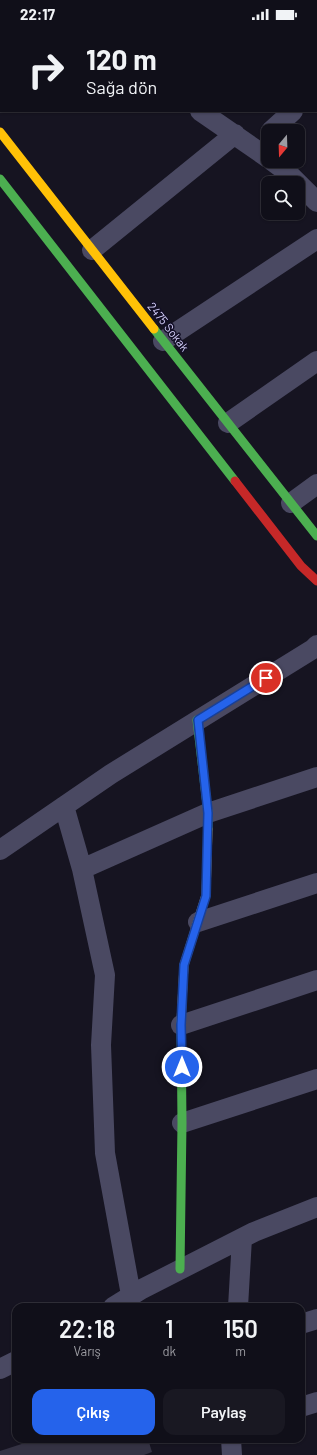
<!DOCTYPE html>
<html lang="tr">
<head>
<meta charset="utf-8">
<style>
	:root { --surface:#100f19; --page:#191822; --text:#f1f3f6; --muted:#9c9ca2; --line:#302f38; --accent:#2563eb }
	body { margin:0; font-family:Barlow,sans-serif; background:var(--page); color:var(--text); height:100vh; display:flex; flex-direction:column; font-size:15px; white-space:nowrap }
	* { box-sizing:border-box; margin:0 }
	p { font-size:13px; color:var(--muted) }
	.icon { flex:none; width:22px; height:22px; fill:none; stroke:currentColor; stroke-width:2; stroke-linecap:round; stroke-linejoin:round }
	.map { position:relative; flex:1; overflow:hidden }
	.sheet { position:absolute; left:12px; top:1275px; width:293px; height:140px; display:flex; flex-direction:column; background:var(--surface); border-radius:12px; box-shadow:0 1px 3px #0004,0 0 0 1px var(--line) }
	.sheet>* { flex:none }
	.banner { position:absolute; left:0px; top:0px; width:317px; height:84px; box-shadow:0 1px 3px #0004,0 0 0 1px var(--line); background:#100f19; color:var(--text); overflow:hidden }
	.needle { width:26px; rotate:199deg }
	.controls { position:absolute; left:261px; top:96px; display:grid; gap:8px }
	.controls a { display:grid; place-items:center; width:44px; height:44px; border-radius:8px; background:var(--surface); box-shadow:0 1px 3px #0004,0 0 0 1px var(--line); font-size:20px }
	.pin { position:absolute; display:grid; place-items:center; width:34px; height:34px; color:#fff; margin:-17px; border:2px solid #fff; border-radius:50%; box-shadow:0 1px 4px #0007 }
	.me { position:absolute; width:44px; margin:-22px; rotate:0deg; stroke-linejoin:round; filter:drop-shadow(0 0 3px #0008) }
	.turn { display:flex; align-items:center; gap:14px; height:84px; padding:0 20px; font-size:18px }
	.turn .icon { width:52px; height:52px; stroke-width:2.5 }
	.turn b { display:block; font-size:28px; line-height:34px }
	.eta { display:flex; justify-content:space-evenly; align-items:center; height:68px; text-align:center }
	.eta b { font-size:24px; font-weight:600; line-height:28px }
	.cta { display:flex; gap:8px; margin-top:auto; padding:8px 20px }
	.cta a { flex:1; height:46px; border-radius:12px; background:var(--accent); color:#fff; font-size:16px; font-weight:600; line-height:46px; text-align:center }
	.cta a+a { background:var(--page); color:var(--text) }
	.status { display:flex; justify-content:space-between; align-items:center; height:28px; padding:0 20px; background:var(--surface); direction:ltr }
	.status svg { height:11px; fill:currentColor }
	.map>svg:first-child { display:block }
</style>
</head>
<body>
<div class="status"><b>22:17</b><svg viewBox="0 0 49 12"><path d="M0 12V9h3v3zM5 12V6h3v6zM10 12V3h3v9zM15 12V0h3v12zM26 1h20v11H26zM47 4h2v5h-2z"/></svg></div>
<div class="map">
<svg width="317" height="1427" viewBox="0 0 317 1427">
	<rect width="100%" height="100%" fill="#161421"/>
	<path fill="#343243" d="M37 1411H148L152 1424 144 1427H0V1423Z"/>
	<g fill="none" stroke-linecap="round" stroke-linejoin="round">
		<path stroke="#4a4962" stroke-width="20" d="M44 0 46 1
			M60 1 61 0
			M229 1 230 0
			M316 63 317 62
			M200 83 268 130
			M271 103 293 83
			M272 133 287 144 317 174
			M92 222 235 106
			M163 313 317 211
			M228 395 317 333
			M291 475 317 456
			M64 778 82 841 105 947 101 1017 105 1125 131 1267
			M0 822 111 746 313 621 317 617
			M82 841 208 785 317 749
			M198 894 317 855
			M181 997 317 952
			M182 1095 317 1051
			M113 1279 142 1261 254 1204 317 1179
			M238 1279 242 1210
			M301 1296 317 1291
			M0 1341 16 1333
			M301 1379 317 1374
			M231 1411 232 1427"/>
		<path stroke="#4caf50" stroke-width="9" d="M0 151 235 453
			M154 301 317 508
			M197 692 208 785V801
			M180 1241 182 1095 181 994"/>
		<path stroke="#ffc107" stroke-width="9" d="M0 104 154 301
			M181 994 184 937 206 867 208 801"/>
		<path stroke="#c62828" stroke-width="9" d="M235 453 301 538 317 553"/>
	</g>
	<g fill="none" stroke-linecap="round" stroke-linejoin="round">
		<g stroke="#184099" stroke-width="10">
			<path id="route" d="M182 1039 181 997 184 937 206 868 208 785 198 692 266 650"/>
		</g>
		<use href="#route" stroke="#2563eb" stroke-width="7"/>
	</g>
	<g text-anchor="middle" stroke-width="3" stroke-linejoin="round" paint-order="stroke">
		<g font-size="12" fill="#d9d4ff" stroke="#130f26">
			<text transform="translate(168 299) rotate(52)" y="4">2475 Sokak</text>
		</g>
	</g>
</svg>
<div class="controls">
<a><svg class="needle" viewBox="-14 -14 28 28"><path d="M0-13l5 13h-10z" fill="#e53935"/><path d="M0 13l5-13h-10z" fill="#9c9ca2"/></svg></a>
<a><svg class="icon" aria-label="search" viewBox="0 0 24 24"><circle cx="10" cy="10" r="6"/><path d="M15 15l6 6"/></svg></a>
</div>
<div class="pin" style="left:266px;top:650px;background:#d93025"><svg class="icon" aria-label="arrive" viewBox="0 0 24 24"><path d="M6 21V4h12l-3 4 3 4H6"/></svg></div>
<svg class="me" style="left:182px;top:1039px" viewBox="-20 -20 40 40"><circle r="17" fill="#2563eb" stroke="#fff" stroke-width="3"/><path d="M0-11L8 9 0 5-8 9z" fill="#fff"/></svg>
<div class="banner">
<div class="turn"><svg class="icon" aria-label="right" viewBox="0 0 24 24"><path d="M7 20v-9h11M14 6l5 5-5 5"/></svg><div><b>120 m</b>Sağa dön</div></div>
</div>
<section class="sheet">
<div class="eta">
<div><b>22:18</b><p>Varış</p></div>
<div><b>1</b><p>dk</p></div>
<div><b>150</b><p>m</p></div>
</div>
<div class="cta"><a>Çıkış</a><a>Paylaş</a></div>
</section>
</div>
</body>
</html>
